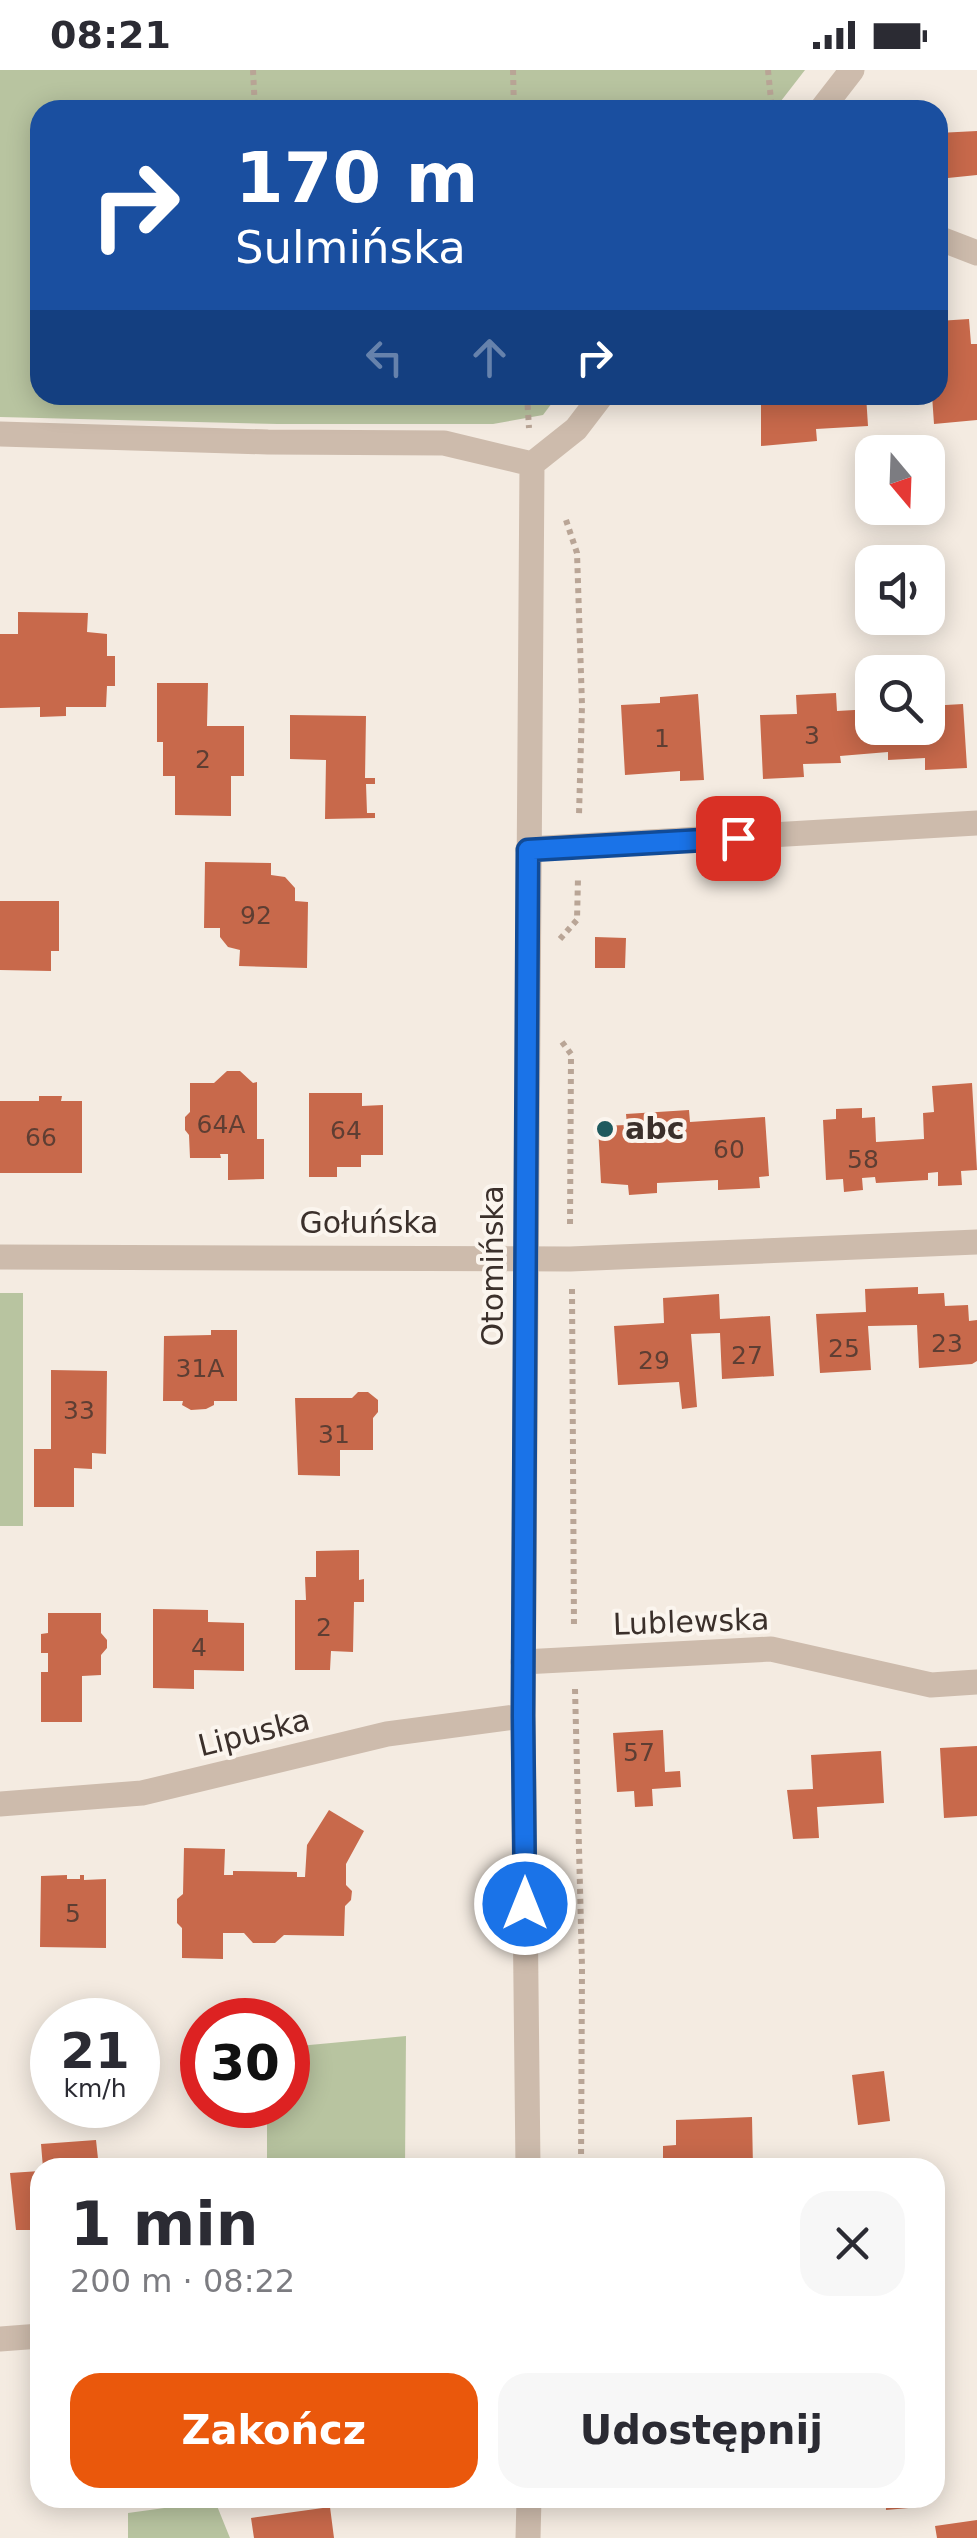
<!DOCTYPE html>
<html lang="pl">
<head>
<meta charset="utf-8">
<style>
	:root { --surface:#fff; --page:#f7f7f7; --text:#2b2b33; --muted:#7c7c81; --accent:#ea580c }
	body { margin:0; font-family:"DejaVu Sans",sans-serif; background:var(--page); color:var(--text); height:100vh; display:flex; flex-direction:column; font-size:38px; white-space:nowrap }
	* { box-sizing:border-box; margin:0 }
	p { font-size:32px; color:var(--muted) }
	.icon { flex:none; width:55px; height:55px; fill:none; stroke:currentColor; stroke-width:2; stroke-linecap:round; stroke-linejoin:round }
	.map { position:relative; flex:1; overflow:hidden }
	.details { position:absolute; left:30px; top:2088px; width:915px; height:350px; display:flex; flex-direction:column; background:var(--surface); border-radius:30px; box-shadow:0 5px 25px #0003 }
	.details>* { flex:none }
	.banner { position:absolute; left:30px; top:30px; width:918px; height:305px; border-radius:30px; box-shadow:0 5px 25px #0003; background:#1a4fa0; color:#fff; overflow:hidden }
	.needle { width:65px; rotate:161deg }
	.controls { position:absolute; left:855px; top:365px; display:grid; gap:20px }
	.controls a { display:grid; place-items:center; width:90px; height:90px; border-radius:20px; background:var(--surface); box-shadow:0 5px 25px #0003; font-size:50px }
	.speed { position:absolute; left:30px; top:1928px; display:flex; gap:20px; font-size:50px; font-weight:700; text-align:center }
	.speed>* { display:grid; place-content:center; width:130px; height:130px; border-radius:50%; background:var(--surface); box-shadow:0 5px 25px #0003; line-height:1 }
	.speed small { font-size:25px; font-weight:400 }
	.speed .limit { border:15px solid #d22; background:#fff; color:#111 }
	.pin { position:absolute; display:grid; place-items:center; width:85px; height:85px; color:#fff; margin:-42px; border-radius:20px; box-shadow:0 5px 15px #0006 }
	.me { position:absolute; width:110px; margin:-55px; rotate:0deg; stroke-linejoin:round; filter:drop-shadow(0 0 8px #0008) }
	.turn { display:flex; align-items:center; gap:35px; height:210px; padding:0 40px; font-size:45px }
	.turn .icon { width:130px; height:130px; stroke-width:2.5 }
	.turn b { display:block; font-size:70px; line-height:85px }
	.lanes { display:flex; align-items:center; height:95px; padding:0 40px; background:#0003; justify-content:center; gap:50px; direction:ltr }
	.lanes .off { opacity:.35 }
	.round { display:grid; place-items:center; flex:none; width:105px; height:105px; border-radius:30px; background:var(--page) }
	.summary { display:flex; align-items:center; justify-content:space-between; height:170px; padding:0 40px }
	h1 { font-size:60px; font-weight:800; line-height:75px }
	.cta { display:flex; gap:20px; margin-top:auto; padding:20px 40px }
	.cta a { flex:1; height:115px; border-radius:30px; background:var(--accent); color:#fff; font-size:40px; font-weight:800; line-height:115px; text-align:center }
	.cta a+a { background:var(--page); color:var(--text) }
	.status { display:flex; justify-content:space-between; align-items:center; height:70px; padding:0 50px; background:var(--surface); direction:ltr }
	.status svg { height:28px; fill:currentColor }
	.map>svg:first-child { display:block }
</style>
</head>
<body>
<div class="status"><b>08:21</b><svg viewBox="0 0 49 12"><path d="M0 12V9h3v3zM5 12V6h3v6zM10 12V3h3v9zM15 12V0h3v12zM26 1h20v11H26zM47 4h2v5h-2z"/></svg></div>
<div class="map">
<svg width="977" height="2468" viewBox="0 0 977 2468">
	<rect width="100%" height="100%" fill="#f4ebe1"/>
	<path fill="#b8c4a0" d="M0 0H805L774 40H40V325H558L543 345 493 354H278L0 347Z
		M0 1223H23V1456H0Z
		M406 1966 405 2097H267V2035H288V1977Z
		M215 2431 230 2468H128V2443Z"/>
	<path fill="#c8694b" d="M977 61V105L938 109V63Z
		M969 249 971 274H977V350L934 354 932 325H938V251Z
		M761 325H866L868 356 816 359 817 371 761 376Z
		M18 542 88 543 87 562 107 564V586H115V616H107L106 637H66V646L40 647V637L0 638V564H18Z
		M157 613H208L207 656H244V706H231V746L175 745V706H163V672H157Z
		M836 623 837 641 872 639V658H928V636L963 634 967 698 925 700V688L888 690V682L840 686 841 693 803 694 804 707 763 709 760 645 797 644 796 625Z
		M698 624 704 710 680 711V701L625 705 621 635 660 633V627Z
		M290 645 366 646 365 708H375V714H366L367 743H375V748L325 749 326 690 290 689Z
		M205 792 271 793V805L285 807 295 818V831L308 832 307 898 239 896 240 880 228 877 220 867V858H204Z
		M0 831H59V881H51V901L0 900Z
		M595 867 626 868 625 898H595Z
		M227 1001H240L253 1013 257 1012V1069H264V1109L228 1110V1084H220L221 1088H190L189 1065 185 1060V1047L190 1042V1013H214Z
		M972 1013 977 1100 961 1101 962 1115 938 1116V1102L928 1103V1110L876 1113 875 1107 862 1108 863 1120 844 1122 843 1109 826 1110 823 1050 836 1049V1039L862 1038V1048L875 1047 876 1072 924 1069 923 1043 934 1042 932 1016Z
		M309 1023H362V1036L383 1035V1085H361V1097H337V1107H309Z
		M39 1026H62L61 1031H82V1103H0V1031H39Z
		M689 1040 690 1052 765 1047 769 1106 759 1107 760 1118 718 1120V1110L657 1113V1123L629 1125 628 1115 601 1113 598 1056 627 1055 626 1044Z
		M918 1217V1224L944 1223 945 1236 968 1235 969 1251 977 1250V1291L972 1294 919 1298 917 1255 868 1256 871 1300 820 1303 816 1244 866 1242 865 1219Z
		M719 1224 720 1249 770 1246 774 1306 722 1309 720 1263 691 1264 697 1337 682 1339 679 1312 618 1315 614 1256 664 1253 663 1228Z
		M211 1260H237V1331H214V1335L206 1339 191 1340 182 1335 183 1331H163L164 1266 211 1265Z
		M51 1300 107 1301 106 1384 92 1383V1399L74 1398V1437H34V1379H51Z
		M358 1322H368L378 1330V1342L373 1348V1380H340V1406L298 1405 295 1328H352Z
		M359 1480V1510L364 1509V1532H354L353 1582 331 1581 330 1600H295V1530H306L305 1507H316V1481Z
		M153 1539 208 1540V1552L244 1553V1601L194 1600V1619L153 1618Z
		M48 1543H101V1563L107 1570V1578L101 1585V1605L82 1606V1652H41V1602H48V1583H41V1564L48 1563Z
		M663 1660 665 1702 680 1701 681 1717 652 1719 653 1736 635 1737 634 1721 617 1722 613 1663Z
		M977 1676V1746L944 1748 940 1678Z
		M881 1681 884 1733 817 1737 819 1768 793 1769 787 1720 813 1719 811 1685Z
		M329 1740 364 1761 346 1794V1815L352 1821 351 1830 345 1836 344 1866 284 1865 275 1873H253L244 1863H223V1889L182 1888V1858L177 1853V1829L183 1824 184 1778 225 1779 224 1805H233V1801L297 1802V1807H305L307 1775Z
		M67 1805V1809H80V1805H84V1810L106 1809V1878L40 1877 41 1806Z
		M884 2001 890 2051 858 2055 852 2005Z
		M752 2047 753 2098H663V2076L676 2075V2050Z
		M96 2070 99 2098H43L41 2074Z
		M40 2101V2160H16L10 2103Z
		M886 2428H919L920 2437 886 2440Z
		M330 2437 334 2468H254L251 2448Z
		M977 2450V2468H937L935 2456Z"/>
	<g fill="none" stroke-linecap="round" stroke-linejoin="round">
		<path stroke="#b9a596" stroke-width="6" stroke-dasharray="5 5" stroke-linecap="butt" d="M253 0 255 40
			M513 0 514 40
			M768 0 772 40
			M527 325 529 358
			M566 450 577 483 582 635 579 745
			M560 869 577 850 578 808
			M562 972 571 984 570 1156
			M572 1219 574 1556
			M575 1619 582 1897 581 2098"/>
		<path stroke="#cdbbac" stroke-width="25" d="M821 40 852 0
			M938 168 977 183
			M0 364 268 372 444 373 532 394
			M532 394 576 359 602 325
			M528 779 977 753
			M0 1187 570 1189 977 1172
			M523 1592 771 1579 931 1615 977 1612
			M0 1734 142 1723 387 1664 523 1646
			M528 2098 523 1646 532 394
			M0 2269 40 2266
			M528 2468 529 2428"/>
	</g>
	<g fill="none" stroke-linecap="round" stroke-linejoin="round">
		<g stroke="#114b97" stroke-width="25">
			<path id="route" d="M525 1834 523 1646 528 780 738 768"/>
		</g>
		<use href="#route" stroke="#1a73e8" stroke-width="18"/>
	</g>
	<circle fill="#1f5a5e" stroke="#fbf5ee" stroke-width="4" cx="605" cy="1059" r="10"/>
	<g text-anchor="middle" stroke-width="8" stroke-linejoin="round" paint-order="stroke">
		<g font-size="25" fill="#5e3e33">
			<text x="812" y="674">3</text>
			<text x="662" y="677">1</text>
			<text x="203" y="698">2</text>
			<text x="256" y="854">92</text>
			<text x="221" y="1063">64A</text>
			<text x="346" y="1069">64</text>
			<text x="41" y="1076">66</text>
			<text x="729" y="1088">60</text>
			<text x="863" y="1098">58</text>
			<text x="947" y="1282">23</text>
			<text x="844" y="1287">25</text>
			<text x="747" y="1294">27</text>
			<text x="654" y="1299">29</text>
			<text x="200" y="1307">31A</text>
			<text x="79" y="1349">33</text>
			<text x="334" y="1373">31</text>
			<text x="324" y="1566">2</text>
			<text x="199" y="1586">4</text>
			<text x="639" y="1691">57</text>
			<text x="73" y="1852">5</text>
		</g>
		<g font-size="30" font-weight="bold" fill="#3b302b" stroke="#fbf5ee" text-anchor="start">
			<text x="625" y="1069">abc</text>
		</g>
		<g font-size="30" fill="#3b302b" stroke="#fbf5ee">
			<text x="369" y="1163">Gołuńska</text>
			<text transform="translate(493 1196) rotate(-90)" y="10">Otomińska</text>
			<text transform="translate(691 1552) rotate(-2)" y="10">Lublewska</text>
			<text transform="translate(254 1663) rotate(-14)" y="10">Lipuska</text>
		</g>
	</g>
</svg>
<div class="controls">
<a><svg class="needle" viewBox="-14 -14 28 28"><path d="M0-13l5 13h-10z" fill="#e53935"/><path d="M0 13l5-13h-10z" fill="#7c7c81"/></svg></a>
<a><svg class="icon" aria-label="sound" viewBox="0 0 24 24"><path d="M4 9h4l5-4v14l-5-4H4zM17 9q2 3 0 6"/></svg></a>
<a><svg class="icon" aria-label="search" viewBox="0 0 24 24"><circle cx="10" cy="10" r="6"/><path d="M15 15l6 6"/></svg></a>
</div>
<div class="speed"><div>21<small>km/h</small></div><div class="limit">30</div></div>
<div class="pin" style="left:738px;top:768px;background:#d93025"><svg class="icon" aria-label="arrive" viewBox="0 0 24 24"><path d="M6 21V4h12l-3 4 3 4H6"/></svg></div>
<svg class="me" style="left:525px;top:1834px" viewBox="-20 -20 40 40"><circle r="17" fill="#1a73e8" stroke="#fff" stroke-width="3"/><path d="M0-11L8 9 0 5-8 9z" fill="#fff"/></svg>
<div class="banner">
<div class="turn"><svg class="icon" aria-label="right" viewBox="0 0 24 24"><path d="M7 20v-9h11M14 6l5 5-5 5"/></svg><div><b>170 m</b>Sulmińska</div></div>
<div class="lanes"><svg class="icon off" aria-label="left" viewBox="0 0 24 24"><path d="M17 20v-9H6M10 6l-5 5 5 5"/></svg><svg class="icon off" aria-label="ahead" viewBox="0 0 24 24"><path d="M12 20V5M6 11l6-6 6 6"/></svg><svg class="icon" aria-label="right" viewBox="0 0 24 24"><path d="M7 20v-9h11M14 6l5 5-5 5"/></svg></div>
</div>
<section class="details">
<div class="summary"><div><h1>1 min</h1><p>200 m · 08:22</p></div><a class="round"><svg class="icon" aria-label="close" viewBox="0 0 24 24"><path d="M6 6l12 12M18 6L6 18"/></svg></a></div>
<div class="cta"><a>Zakończ</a><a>Udostępnij</a></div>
</section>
</div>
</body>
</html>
